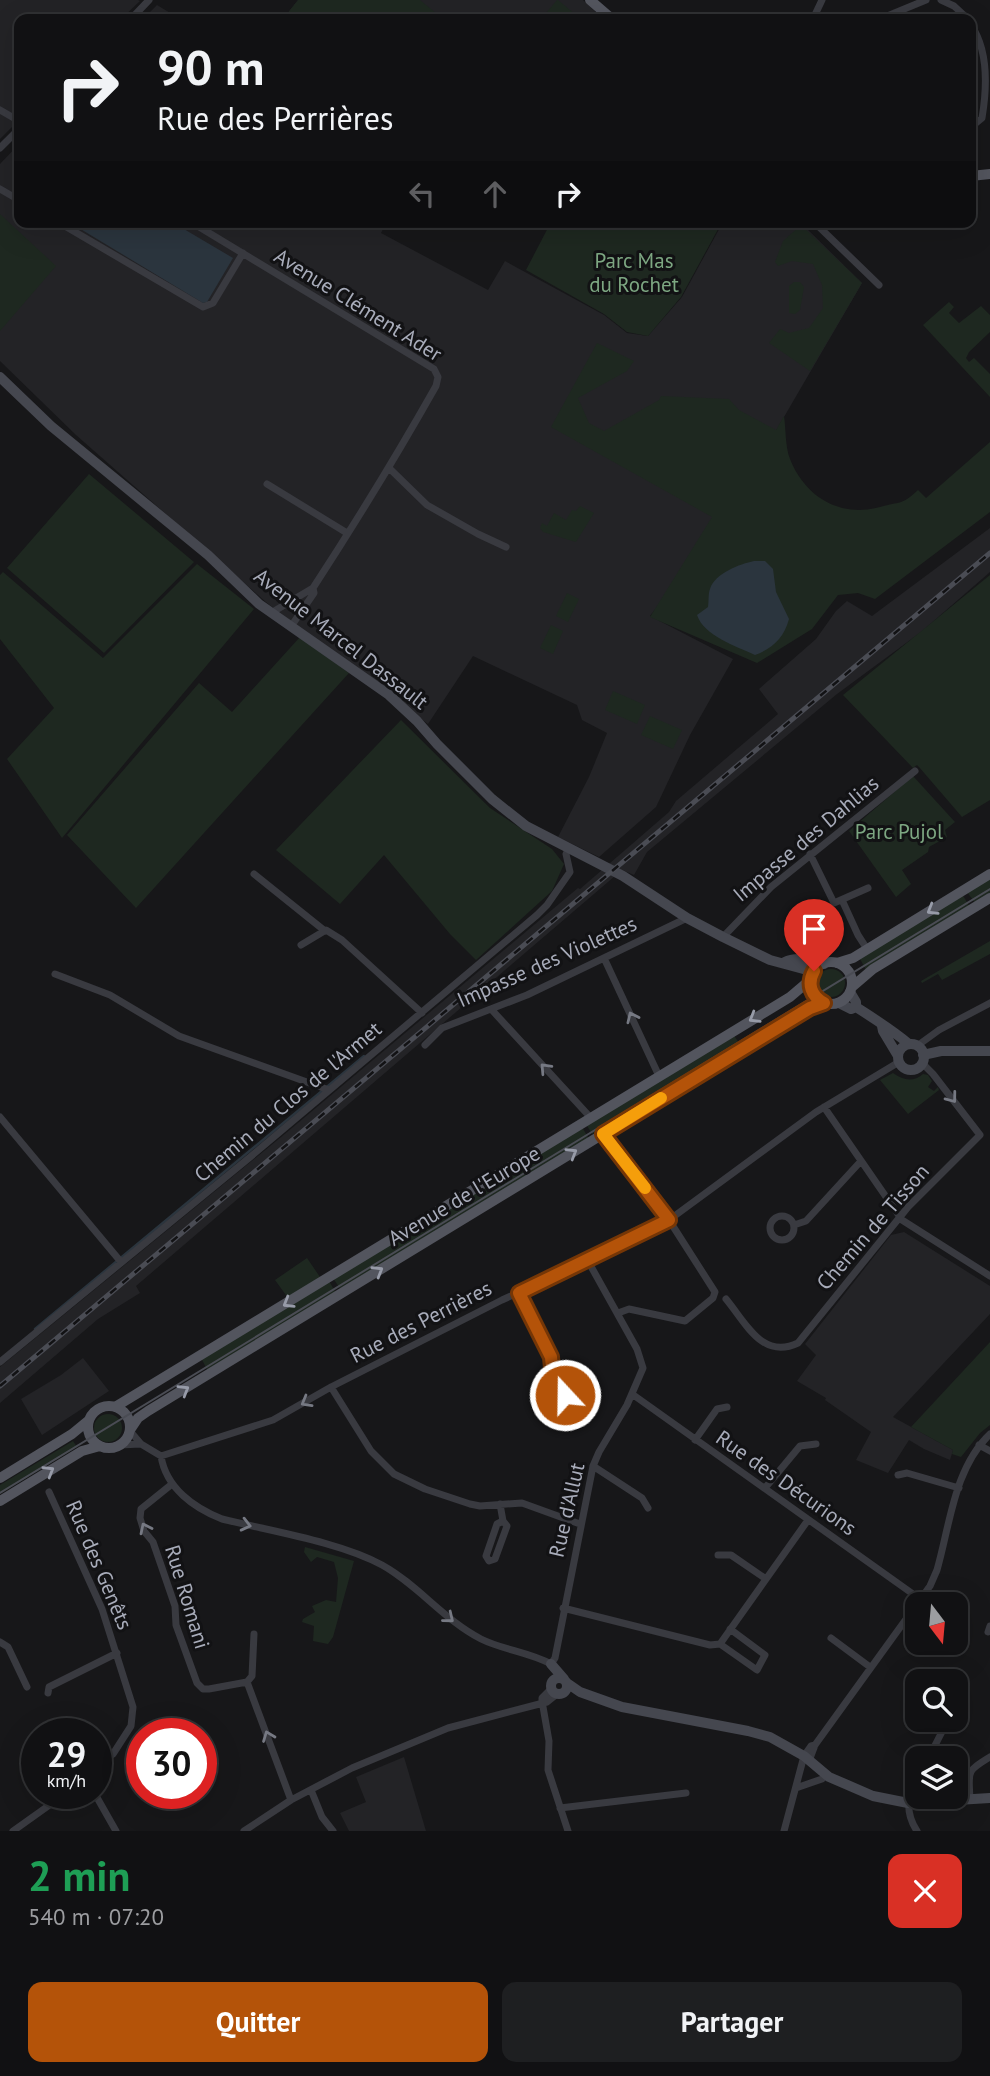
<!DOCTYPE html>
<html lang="fr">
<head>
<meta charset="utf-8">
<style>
	:root { --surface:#111113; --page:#1e1f21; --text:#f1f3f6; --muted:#9c9da0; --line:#303133; --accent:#b45309 }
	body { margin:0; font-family:"PT Sans",sans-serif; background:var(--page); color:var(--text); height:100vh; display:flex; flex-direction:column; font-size:26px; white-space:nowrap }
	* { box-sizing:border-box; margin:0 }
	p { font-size:23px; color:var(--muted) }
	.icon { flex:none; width:38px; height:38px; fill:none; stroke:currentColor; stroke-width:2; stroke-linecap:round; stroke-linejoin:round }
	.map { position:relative; height:1831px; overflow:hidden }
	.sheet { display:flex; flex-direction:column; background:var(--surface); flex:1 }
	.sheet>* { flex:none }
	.guide { position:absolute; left:14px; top:14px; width:962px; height:214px; border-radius:14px; box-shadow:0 7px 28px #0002,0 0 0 2px var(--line); background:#111113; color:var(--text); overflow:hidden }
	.needle { width:46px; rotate:164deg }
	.fabs { position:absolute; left:905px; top:1592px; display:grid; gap:14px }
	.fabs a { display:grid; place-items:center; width:63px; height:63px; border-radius:14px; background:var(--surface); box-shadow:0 7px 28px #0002,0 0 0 2px var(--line); font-size:35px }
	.speed { position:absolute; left:21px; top:1718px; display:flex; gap:14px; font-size:35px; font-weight:700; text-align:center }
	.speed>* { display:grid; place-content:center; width:91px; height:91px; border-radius:50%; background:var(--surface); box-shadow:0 7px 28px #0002,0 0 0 2px var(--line); line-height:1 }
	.speed small { font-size:18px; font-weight:400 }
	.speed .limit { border:10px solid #d22; background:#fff; color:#111 }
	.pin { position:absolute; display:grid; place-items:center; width:60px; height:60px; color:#fff; margin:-72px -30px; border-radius:50% 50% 50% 0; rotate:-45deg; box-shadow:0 0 7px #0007 }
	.pin .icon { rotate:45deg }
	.me { position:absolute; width:77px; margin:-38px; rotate:339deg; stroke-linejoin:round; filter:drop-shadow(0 0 5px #0008) }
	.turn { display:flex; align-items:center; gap:24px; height:147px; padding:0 28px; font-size:32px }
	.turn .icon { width:91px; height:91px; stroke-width:2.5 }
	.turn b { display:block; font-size:49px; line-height:60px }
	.lanes { display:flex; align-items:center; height:66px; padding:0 28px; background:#0003; justify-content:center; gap:35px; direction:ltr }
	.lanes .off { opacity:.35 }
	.round { display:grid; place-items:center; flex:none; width:74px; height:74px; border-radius:14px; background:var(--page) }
	.headline { display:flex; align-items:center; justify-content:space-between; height:119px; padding:0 28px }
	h1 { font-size:42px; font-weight:800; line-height:52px; color:#1e9e55 }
	.button { display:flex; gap:14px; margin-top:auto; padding:14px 28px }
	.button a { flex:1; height:80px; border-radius:14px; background:var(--accent); color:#fff; font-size:28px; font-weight:800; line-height:80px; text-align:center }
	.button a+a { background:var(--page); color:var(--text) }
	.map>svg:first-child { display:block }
</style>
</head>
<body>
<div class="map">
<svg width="990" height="1831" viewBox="0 0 990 1831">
	<rect width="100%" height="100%" fill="#171719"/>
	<path fill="#232326" d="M0 0H138L140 1 121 19H19V120L0 139Z
		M298 0H583L603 19H283Z
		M157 5 180 19H143Z
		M19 144V222H387L381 233 488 290 505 261 604 315 627 333 648 336 682 297 723 222H800L862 283 721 525 650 616 733 659 690 735 656 807 599 857 558 837 589 777 607 733 582 720 577 705 473 656 428 724 267 603 76 435 0 361V164Z
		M990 528V572L921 632 837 694 647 852 634 875 622 870 136 1286 140 1293 98 1319 0 1403V1367L286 1133 578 888 580 889 669 812 676 801 778 714 759 689 816 639 836 611 847 601 872 616Z
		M904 1232 990 1286V1314L893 1417 953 1450 950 1460 924 1449 909 1440 888 1473 856 1460 871 1432 825 1400 826 1398 797 1381 816 1355 805 1344 891 1235Z
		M83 1358 109 1391 42 1435 21 1399 61 1375Z
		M404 1757 426 1831H349L340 1813 366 1802 356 1777Z"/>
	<path fill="#1e2820" d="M298 0H420L437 14 432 19H283Z
		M557 0H558L581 19H541Z
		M0 214 56 266 0 331Z
		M551 222H722L681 297 648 336 627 332 604 314 526 270Z
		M801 225 862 283 810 371 769 343 780 329 789 333 809 328 823 308 822 285 813 264 792 261 778 266 775 262 783 241Z
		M794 282H800L804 287 800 310 795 314 789 313V286Z
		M949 302 954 307 949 313 959 323 981 306 990 315V332L969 352 966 358 969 362 974 358 990 374V397L923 325Z
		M597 343 634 361 627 371 578 398 589 423 604 431 659 400 661 396 729 399 739 410 776 430 784 416C786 429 785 446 790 459 805 497 840 518 880 507 901 501 901 506 918 490L926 498 990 442V512L875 599 858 593 838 595 812 629 757 663 650 617 712 517 551 427Z
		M89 474 194 562 104 653 7 568Z
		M580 506 594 513 576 542 543 532 540 528 542 523 547 526 554 513 566 520 572 510 576 511Z
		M197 564 254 609 62 838 7 759 54 708 0 639V575L3 572 103 658Z
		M990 575V800L962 817 919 767 917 765 913 768 843 695Z
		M567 593 579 599 568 622 556 616Z
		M551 625 563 631 553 654 540 648Z
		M300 637 349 673 136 908 67 835 199 683 232 712Z
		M613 691 645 705 637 724 605 710Z
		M650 716 682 730 673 749 641 735Z
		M401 720 490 808 552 849 564 864 552 891 476 960 450 934 384 855 340 904 276 850Z
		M913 776 955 822 945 830 947 837 929 847 928 852 902 870 911 884 896 897 849 831Z
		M990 878V894L975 903 967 892Z
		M962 894 970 907 866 970 859 957Z
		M990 941V954L942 980 938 974 922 983 921 981Z
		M817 983a14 14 0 1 1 28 0a14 14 0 1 1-28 0Z
		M733 1034 741 1046 628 1116 625 1114 603 1128 597 1134 596 1132 592 1134 586 1124Z
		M893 1073C903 1080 913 1083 923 1074L928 1075 932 1081 928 1087 934 1091 938 1087 939 1090 908 1114 880 1080Z
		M582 1127 589 1139 341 1290 333 1278Z
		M307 1258 320 1277 288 1298 275 1280Z
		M329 1281 336 1293 208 1371 201 1358Z
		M990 1342V1425L980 1433 961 1457 952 1454 953 1450 911 1427Z
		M94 1428a14 14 0 1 1 28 0a14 14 0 1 1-28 0Z
		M73 1441 77 1447 0 1494V1485Z
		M305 1547 354 1561 333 1637 328 1644 313 1641 314 1626 302 1622 303 1619 315 1612 312 1606 326 1600 336 1602 338 1578 334 1562 317 1557 311 1562 304 1552Z"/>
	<path fill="#2b353e" d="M69 222H172L233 258 207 302 203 303Z
		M754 561H765L773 569 776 592 789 619C784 638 773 648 755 655 736 646 704 636 697 615L708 607C709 601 708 594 710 589 715 573 740 564 754 561Z"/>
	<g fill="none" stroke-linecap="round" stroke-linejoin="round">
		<path stroke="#2b353e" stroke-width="2.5" d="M35 1329 364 1056"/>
		<path stroke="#393a40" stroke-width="7" d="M941 0 954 6 968 19
			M131 19 149 0
			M813 19 822 0
			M880 19 926 0
			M971 25C989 51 987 88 982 118L971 127
			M0 110 19 121
			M0 148 19 129
			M0 189 19 200
			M58 222 203 307 213 303 243 253
			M191 222 434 369 438 377 436 386C397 455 356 522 313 588L314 593 292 625
			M814 222 879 285
			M389 468 427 505 478 534 506 547
			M267 484 347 533
			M271 613 313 588
			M810 854 834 903 868 888
			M254 874 325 931
			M842 900 858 935 867 949
			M723 937 771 887 915 771
			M301 945 326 930 342 940 422 1013
			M604 958 659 1076
			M55 974 110 995 179 1036 329 1090
			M491 1009 591 1118
			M425 1045 442 1028 527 995 687 918
			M917 1046 939 1030 990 1003
			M824 1107 902 1220 990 1276
			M0 1117 121 1262
			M603 1134 669 1220 715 1292 713 1298 685 1321 629 1309 618 1313
			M770 1228a12 12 0 1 1 24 0a12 12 0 1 1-24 0Z
			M794 1225 806 1221 861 1161
			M519 1293 551 1357 553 1379 565 1395
			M726 1299C746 1323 762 1360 798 1343L908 1207 980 1135 933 1074 922 1063
			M0 1362 249 1158 537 915 547 905 570 872 566 854 568 850
			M331 1387 371 1451 394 1474 425 1489 470 1504 480 1506 522 1503 580 1524
			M632 1394 920 1599
			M130 1431 141 1444 161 1456
			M695 1440 717 1409 727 1407
			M120 1445 140 1444
			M979 1445 990 1451
			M161 1456C166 1488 194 1508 222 1519 270 1531 340 1542 382 1565 418 1585 444 1620 481 1639 503 1650 529 1652 551 1664L555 1658 593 1466 599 1452 627 1405 643 1368 637 1349 588 1261
			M161 1456 273 1420 331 1387 502 1300 588 1261 669 1220 816 1112 899 1062
			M593 1466 642 1498 648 1508
			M898 1475 907 1473 959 1488
			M172 1484 141 1509 140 1518 144 1531 153 1542 162 1568 175 1606 176 1625 197 1683 203 1689H209L247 1682 291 1800
			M765 1488 800 1446 816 1444
			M49 1492 102 1609 133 1707 131 1726 113 1754 96 1769
			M500 1504 503 1521 497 1524 486 1556 489 1561 495 1559 507 1526 503 1521
			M718 1555H731L766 1579
			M563 1608 710 1645 720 1644 808 1520
			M988 1632 990 1626
			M831 1638 870 1667
			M0 1642 8 1647 27 1687
			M720 1644 757 1670 765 1655 730 1629
			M247 1682 252 1676 254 1634
			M48 1693 49 1687 117 1653
			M542 1701 549 1741 548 1770 568 1831
			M542 1701V1698L551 1689
			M928 1759 948 1720
			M809 1761 815 1745 930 1586 937 1570C950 1525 954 1468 990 1434
			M796 1788 822 1779 826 1775
			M311 1790 322 1817 333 1831
			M95 1794 116 1831
			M970 1800C969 1771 965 1772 990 1757
			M560 1808 686 1793
			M13 1831 65 1794
			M244 1831 291 1800 352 1768 448 1728 547 1702 557 1694
			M784 1831 804 1756 811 1746 815 1745
			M917 1831C905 1813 907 1796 917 1777"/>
		<path stroke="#45474f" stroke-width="10" d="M0 377 51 426 208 555 259 604 389 695 417 721 437 744 492 799 526 826 623 876 687 918 723 937 770 960 807 970 812 975
			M785 962C796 956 812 960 824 964
			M850 992 856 1002V1007
			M839 1003 851 1009 856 1007C875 1019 892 1030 909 1044
			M882 1026 883 1031 898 1056
			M898 1057a13 13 0 1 1 26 0a13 13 0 1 1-26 0Z
			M923 1055 941 1051H990
			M551 1664 564 1679
			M551 1686a8 8 0 1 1 16 0a8 8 0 1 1-16 0Z
			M567 1683 580 1692 622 1707 748 1731 770 1737 804 1756 829 1777 873 1796 908 1803 990 1798"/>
		<path stroke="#53555e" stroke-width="10" d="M590 0 612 19
			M971 176 990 174
			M810 983a21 21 0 1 1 42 0a21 21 0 1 1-42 0Z
			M837 963 853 958 990 874
			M852 987 873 969 990 898
			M88 1427a21 21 0 1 1 42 0a21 21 0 1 1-42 0Z
			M115 1407 790 997 810 980
			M130 1430 138 1418 148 1411 810 1008 824 1003
			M0 1478 72 1434 89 1420
			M0 1501 82 1451 100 1446"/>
		<path stroke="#4a4c54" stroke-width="2" d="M0 1493 990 889"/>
		<g stroke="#4a4c54" stroke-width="5">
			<path id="rail" d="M0 1386 990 553"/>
		</g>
		<use href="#rail" stroke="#121214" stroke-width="2.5" stroke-dasharray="8" stroke-linecap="butt"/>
	</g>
	<defs><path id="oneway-chevron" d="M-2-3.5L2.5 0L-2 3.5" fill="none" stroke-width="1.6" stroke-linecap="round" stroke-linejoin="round" transform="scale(1.75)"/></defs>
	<g stroke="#979ba8">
		<use href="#oneway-chevron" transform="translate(932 910) rotate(149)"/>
		<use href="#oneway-chevron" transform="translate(754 1018) rotate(149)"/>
		<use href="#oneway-chevron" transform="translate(572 1153) rotate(-31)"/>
		<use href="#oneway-chevron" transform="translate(378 1271) rotate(-31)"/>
		<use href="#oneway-chevron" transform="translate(288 1303) rotate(149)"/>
		<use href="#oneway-chevron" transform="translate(184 1390) rotate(-31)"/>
		<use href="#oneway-chevron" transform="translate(49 1471) rotate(-31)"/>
	</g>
	<g stroke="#767983">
		<use href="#oneway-chevron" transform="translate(632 1017) rotate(-115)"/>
		<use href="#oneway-chevron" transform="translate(545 1068) rotate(-133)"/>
		<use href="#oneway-chevron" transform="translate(952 1098) rotate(53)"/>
		<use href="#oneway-chevron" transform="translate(306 1402) rotate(150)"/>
		<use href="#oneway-chevron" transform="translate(246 1525) rotate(14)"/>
		<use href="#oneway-chevron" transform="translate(145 1528) rotate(-116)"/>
		<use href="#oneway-chevron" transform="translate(449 1618) rotate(39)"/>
		<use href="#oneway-chevron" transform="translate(268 1736) rotate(-111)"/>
	</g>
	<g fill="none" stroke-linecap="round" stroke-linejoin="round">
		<g stroke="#753606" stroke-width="18">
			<path id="route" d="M565 1395 553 1379 551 1357 519 1293 669 1220 603 1134 810 1008 824 1003C811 996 807 984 814 971"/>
		</g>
		<use href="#route" stroke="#b45309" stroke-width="12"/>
		<path stroke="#f59e0b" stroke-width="12" d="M645 1188 603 1134 661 1098"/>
	</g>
	<g text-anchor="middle" stroke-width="6" stroke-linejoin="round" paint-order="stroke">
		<g font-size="21" fill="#7da782" stroke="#121214">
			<text x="634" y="268">Parc Mas<tspan x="634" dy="24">du Rochet</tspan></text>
			<text x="899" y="839">Parc Pujol</text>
		</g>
		<g font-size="21" fill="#a8acba" stroke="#121214">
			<text transform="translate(358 305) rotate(32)" y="7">Avenue Clément Ader</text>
			<text transform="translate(341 639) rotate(38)" y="7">Avenue Marcel Dassault</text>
			<text transform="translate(806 839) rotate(-40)" y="7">Impasse des Dahlias</text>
			<text transform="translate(547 962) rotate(-24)" y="7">Impasse des Violettes</text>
			<text transform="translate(288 1102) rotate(-40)" y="7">Chemin du Clos de l'Armet</text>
			<text transform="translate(464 1196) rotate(-31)" y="7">Avenue de l'Europe</text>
			<text transform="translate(873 1227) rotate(-49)" y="7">Chemin de Tisson</text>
			<text transform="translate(421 1322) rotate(-27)" y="7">Rue des Perrières</text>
			<text transform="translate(786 1483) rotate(35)" y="7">Rue des Décurions</text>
			<text transform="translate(567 1510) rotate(-77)" y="7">Rue d'Allut</text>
			<text transform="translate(99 1565) rotate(67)" y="7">Rue des Genêts</text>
			<text transform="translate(187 1597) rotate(73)" y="7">Rue Romani</text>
		</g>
	</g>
</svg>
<div class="fabs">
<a><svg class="needle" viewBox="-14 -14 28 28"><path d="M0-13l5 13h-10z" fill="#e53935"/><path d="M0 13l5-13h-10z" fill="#9c9da0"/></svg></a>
<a><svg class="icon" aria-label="search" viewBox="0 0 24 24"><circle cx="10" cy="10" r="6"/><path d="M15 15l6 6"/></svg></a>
<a><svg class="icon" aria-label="layers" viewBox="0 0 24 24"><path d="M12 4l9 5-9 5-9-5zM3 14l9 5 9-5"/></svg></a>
</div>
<div class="speed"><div>29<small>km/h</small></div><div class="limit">30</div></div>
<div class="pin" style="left:814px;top:971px;background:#d93025"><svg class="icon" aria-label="arrive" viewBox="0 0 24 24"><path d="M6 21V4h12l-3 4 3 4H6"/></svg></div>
<svg class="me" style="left:565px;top:1395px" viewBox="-20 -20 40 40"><circle r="17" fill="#b45309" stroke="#fff" stroke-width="3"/><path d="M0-11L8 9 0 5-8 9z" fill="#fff"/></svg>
<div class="guide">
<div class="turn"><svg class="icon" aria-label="right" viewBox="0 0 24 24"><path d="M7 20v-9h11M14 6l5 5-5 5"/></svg><div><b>90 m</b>Rue des Perrières</div></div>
<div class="lanes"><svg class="icon off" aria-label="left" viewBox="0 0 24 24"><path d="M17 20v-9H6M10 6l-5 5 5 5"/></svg><svg class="icon off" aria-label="ahead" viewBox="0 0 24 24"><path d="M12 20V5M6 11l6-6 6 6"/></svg><svg class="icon" aria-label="right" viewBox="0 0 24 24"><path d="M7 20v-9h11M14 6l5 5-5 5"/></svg></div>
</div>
</div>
<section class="sheet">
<div class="headline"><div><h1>2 min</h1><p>540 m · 07:20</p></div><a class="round" style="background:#d93025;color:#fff"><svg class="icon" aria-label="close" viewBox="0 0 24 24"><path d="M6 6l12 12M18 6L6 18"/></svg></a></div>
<div class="button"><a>Quitter</a><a>Partager</a></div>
</section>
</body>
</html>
